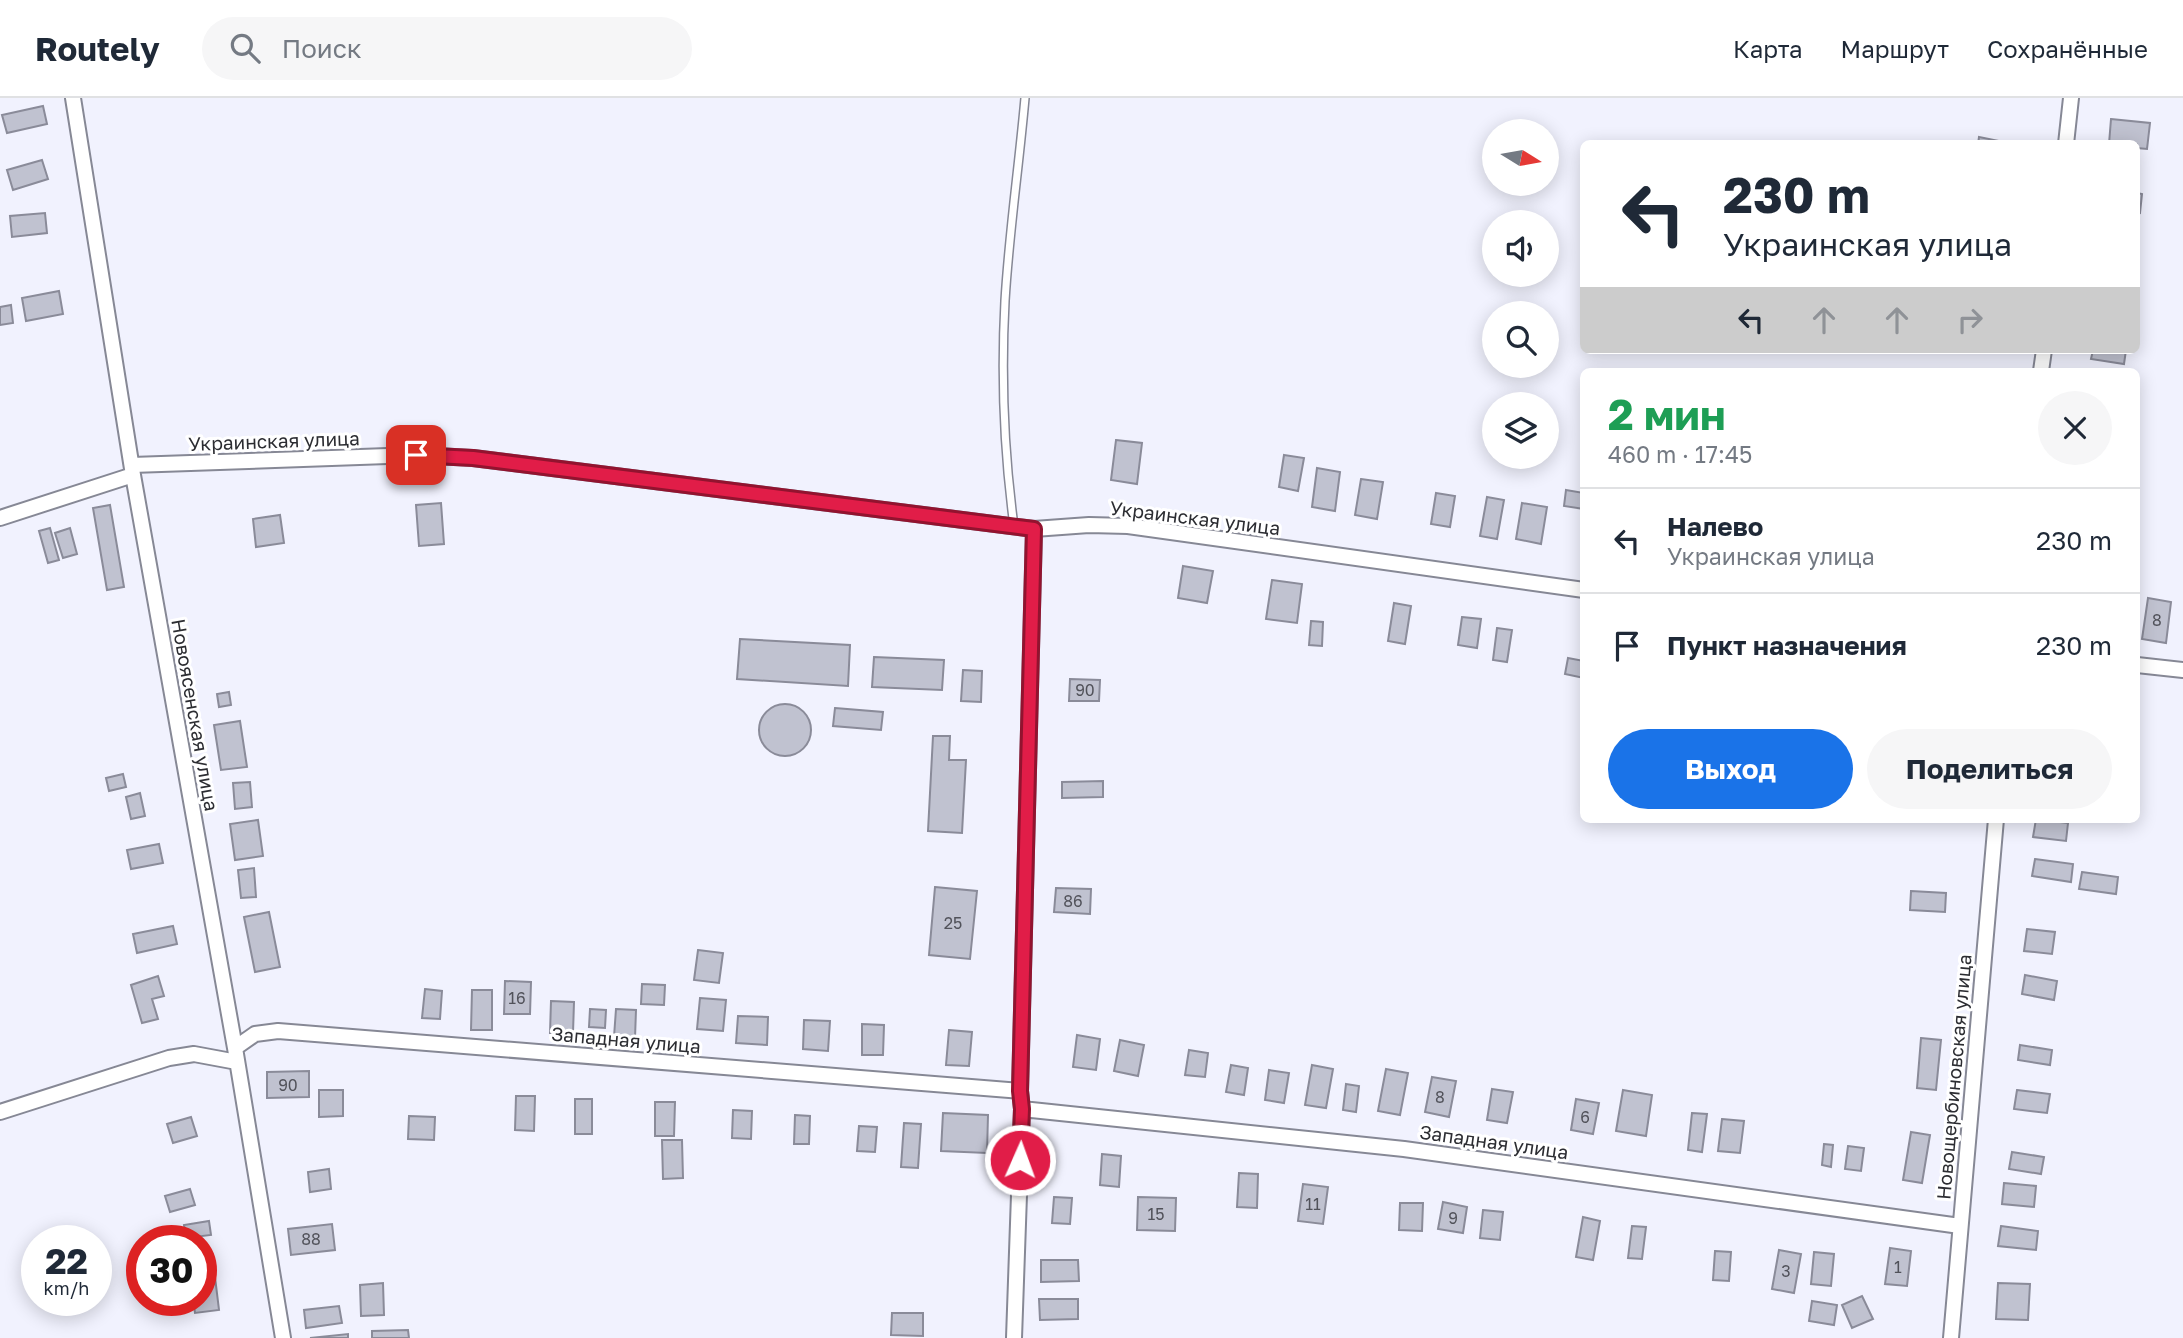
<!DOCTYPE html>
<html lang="ru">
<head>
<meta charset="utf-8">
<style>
	:root { --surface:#fff; --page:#f6f6f7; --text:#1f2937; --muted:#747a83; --line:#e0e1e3; --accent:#1a73e8 }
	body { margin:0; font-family:"Golos Text",sans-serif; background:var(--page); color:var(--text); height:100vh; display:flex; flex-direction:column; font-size:26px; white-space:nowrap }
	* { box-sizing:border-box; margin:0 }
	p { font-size:23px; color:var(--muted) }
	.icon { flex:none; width:38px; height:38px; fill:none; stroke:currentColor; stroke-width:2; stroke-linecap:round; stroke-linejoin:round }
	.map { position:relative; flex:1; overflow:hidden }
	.drawer { position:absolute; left:1580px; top:270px; width:560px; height:455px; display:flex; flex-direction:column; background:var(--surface); border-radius:10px; box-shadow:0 4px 18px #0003 }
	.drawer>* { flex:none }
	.hud { position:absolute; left:1580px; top:42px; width:560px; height:214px; border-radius:10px; box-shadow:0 4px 18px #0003; background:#fff; color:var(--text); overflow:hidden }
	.needle { width:46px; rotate:101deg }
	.controls { position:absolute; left:1482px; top:21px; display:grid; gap:14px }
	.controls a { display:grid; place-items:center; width:77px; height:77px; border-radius:50%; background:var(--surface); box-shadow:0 4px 18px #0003; font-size:35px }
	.speed { position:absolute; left:21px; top:1127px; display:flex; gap:14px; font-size:35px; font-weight:700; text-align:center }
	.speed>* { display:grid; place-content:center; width:91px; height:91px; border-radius:50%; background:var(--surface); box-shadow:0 4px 18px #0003; line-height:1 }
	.speed small { font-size:18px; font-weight:400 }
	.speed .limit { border:10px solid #d22; background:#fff; color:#111 }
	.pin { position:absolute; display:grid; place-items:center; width:60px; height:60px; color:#fff; margin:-30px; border-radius:14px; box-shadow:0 4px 10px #0006 }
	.me { position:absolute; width:77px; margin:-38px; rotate:2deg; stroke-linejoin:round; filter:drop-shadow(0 0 5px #0008) }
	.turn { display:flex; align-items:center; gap:24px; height:147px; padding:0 28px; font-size:32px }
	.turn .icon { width:91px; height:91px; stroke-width:2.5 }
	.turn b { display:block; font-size:49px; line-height:60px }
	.lanes { display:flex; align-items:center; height:66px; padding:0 28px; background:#0003; justify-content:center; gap:35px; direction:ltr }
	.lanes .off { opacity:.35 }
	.round { display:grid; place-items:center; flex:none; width:74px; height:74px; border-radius:37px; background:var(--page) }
	.head { display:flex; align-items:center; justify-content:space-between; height:119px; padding:0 28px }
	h1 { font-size:42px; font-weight:700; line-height:52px; color:#1e9e55 }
	.action { display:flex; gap:14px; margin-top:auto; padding:14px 28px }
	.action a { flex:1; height:80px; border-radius:42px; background:var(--accent); color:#fff; font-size:28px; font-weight:700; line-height:80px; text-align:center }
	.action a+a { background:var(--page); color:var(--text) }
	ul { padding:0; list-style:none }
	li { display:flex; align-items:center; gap:21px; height:105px; padding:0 28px; border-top:2px solid var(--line) }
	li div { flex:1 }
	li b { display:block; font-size:26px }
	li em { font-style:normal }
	header { display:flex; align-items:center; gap:42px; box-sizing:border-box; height:98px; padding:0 35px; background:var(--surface); border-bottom:2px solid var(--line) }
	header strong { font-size:33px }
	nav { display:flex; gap:38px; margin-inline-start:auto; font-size:24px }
	.search { width:490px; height:63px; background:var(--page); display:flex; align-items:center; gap:18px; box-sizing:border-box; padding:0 24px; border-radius:38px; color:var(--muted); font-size:26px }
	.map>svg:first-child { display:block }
</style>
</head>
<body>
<header>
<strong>Routely</strong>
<div class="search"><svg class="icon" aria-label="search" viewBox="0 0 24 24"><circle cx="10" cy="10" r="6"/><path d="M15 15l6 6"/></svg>Поиск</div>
<nav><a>Карта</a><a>Маршрут</a><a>Сохранённые</a></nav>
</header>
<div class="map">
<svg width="2183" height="1240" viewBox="0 0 2183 1240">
	<rect width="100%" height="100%" fill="#f1f2fe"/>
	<path fill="#c0c2d0" stroke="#8a8b99" stroke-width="2" d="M43 8 47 26 7 35 2 17Z
		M2111 21 2150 25 2147 51 2137 50V46H2109Z
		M1979 39 2009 45V46H1978Z
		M42 62 48 81 13 92 7 72Z
		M2137 95 2142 96 2140 115 2137 114Z
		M45 115 47 135 12 139 10 118Z
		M59 193 63 216 26 223 22 200Z
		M11 207 13 225 0 227V209Z
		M2093 252H2126L2124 266 2091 261Z
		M1116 342 1142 345 1137 386 1111 382Z
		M1284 357 1304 360 1298 393 1279 389Z
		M1317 370 1340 374 1335 413 1312 409Z
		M1361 381 1383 384 1377 421 1355 417Z
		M1566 392 1584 395V411L1564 408Z
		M1436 395 1455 398 1450 429 1431 426Z
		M1487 399 1504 402 1497 441 1480 438Z
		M441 405 444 446 419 448 416 407Z
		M1522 405 1547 409 1541 446 1516 441Z
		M110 407 124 489 107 492 93 410Z
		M280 417 284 445 256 449 253 421Z
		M50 430 59 462 48 465 39 433Z
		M70 430 77 456 63 460 55 435Z
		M1183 468 1213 473 1207 505 1178 500Z
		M1272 482 1302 486 1297 525 1266 521Z
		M2148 500 2171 504 2166 545 2142 541Z
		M1394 505 1411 508 1405 546 1388 543Z
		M1462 519 1481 521 1477 550 1458 547Z
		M1311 523 1323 524 1322 548 1309 547Z
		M1497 530 1512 532 1507 564 1493 562Z
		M740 541 850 547 848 588 737 581Z
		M874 559 944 562 942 592 872 589Z
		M1568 560 1584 563V580L1565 576Z
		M963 572 982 573 981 604 961 603Z
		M1070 581 1100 582 1099 603H1069Z
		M229 594 231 607 219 609 217 596Z
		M759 632a26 26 0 1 1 52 0a26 26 0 1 1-52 0Z
		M835 610 883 614 881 632 833 628Z
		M240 623 247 669 221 672 214 627Z
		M933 638H950L949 662H966L962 735 928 733Z
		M123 676 126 689 109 693 106 680Z
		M1103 683V699L1062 700V684Z
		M250 684 252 709 235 711 233 685Z
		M140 695 145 718 131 721 126 699Z
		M2036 721 2068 725 2066 743 2033 739Z
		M258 722 263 758 235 762 230 726Z
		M159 746 163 765 131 771 127 752Z
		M2035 761 2073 766 2071 784 2032 778Z
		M254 770 256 799 241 800 238 772Z
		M2082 774 2118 779 2116 796 2079 791Z
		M935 789 977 793 970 861 929 857Z
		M1056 790 1091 791 1090 816 1054 814Z
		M1911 793 1946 795 1945 814 1910 812Z
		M269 814 280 869 255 874 244 819Z
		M173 828 177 846 137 855 133 836Z
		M2027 831 2055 834 2052 856 2024 853Z
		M698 852 723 855 719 885 694 882Z
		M2025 877 2057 883 2054 902 2022 896Z
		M158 878 164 898 152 901 158 921 142 925 131 887Z
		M505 883 531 884 530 916H504Z
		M642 886 665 887 664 907 641 906Z
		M425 891 442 893 440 921 422 920Z
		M472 892H492V932H471Z
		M700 900 726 902 723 933 697 931Z
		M551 903 574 904 573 935H550Z
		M590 911 606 912 605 930 589 929Z
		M616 911 636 912 635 940 614 939Z
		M738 918 768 919 767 947 736 945Z
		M804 922 830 923 828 953 803 951Z
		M862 926 884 927 883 957H862Z
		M949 932 972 934 969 968 946 967Z
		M1077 937 1100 941 1096 972 1073 969Z
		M1921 940 1941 942 1936 992 1917 990Z
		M1120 942 1144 947 1138 978 1114 973Z
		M2020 947 2052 952 2050 967 2018 962Z
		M1189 952 1208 955 1205 979 1185 977Z
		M1231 967 1248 970 1244 997 1226 994Z
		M1312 967 1333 971 1326 1010 1305 1007Z
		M1386 971 1408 975 1400 1017 1378 1013Z
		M1269 972 1289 975 1284 1005 1265 1002Z
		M309 973V999L267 1000V974Z
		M1432 979 1456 983 1449 1019 1425 1014Z
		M1346 986 1359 988 1356 1014 1343 1012Z
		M1492 991 1513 994 1507 1025 1487 1022Z
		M319 992H343V1018L319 1019Z
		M1623 992 1652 997 1646 1038 1616 1033Z
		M2017 992 2050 996 2047 1015 2014 1011Z
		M516 998H535L534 1033 515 1032Z
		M575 1001H592V1036H575Z
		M1576 1001 1599 1005 1593 1036 1571 1032Z
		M655 1004H675L674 1038H655Z
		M733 1012 752 1013 751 1041 732 1040Z
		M943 1015 988 1017 987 1055 941 1053Z
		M1692 1015 1707 1016 1702 1054 1688 1052Z
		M795 1017 810 1018 809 1046H794Z
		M409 1018 435 1019 434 1042 408 1041Z
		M191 1019 197 1038 173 1045 167 1026Z
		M1722 1021 1744 1023 1740 1055 1718 1053Z
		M904 1025 921 1026 918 1070 901 1069Z
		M859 1028 877 1029 875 1054 857 1053Z
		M1911 1034 1930 1037 1922 1085 1903 1082Z
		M662 1042H682L683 1080 663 1081Z
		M1824 1046 1833 1047 1831 1069 1822 1067Z
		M1848 1048 1864 1050 1861 1073 1845 1071Z
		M2012 1054 2044 1059 2041 1076 2009 1071Z
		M1102 1056 1121 1058 1119 1089 1100 1087Z
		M329 1071 331 1091 310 1094 308 1074Z
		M1239 1075 1258 1076 1257 1110 1237 1109Z
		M2004 1085 2036 1088 2034 1109 2002 1106Z
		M1303 1086 1328 1089 1323 1126 1298 1123Z
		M190 1091 195 1107 170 1114 165 1098Z
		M1054 1099 1072 1100 1070 1126 1052 1125Z
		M1138 1099 1176 1100 1175 1133 1137 1132Z
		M1443 1104 1467 1109 1463 1135 1438 1131Z
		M1400 1105H1423L1422 1133 1399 1132Z
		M1483 1112 1503 1114 1500 1142 1480 1140Z
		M1583 1119 1600 1123 1593 1162 1576 1159Z
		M209 1123 211 1137 186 1140 184 1127Z
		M332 1126 335 1152 291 1157 288 1131Z
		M1632 1128 1646 1129 1642 1161 1628 1160Z
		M2001 1128 2038 1133 2036 1152 1998 1148Z
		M1890 1150 1911 1153 1907 1188 1885 1186Z
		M1779 1152 1801 1156 1794 1195 1772 1191Z
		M1715 1153 1731 1154 1729 1183 1713 1182Z
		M1814 1154 1834 1156 1831 1188 1811 1186Z
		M1041 1162H1078L1079 1183 1041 1184Z
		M214 1171 219 1212 195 1215 193 1202H201V1172Z
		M383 1185 384 1217 361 1218 360 1187Z
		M1998 1185 2030 1186 2028 1222 1996 1221Z
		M1862 1198 1873 1221 1852 1230 1842 1207Z
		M1039 1201H1078V1221L1040 1222Z
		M1812 1203 1837 1207 1834 1227 1809 1223Z
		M339 1208 342 1225 306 1230 304 1212Z
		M892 1215H923V1238L891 1237Z
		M408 1232 409 1240H372V1233Z
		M348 1236V1240H310Z"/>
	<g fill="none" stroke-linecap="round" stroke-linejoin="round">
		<g stroke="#868895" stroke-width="10">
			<path id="service" d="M1014 428C1004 354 1001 278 1005 203 1009 135 1019 68 1025 0"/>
		</g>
		<g stroke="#868895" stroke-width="18">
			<path id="minor" d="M73 0 133 377 235 950 283 1240
				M2066 46 2071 0
				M2041 273 2044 252
				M132 367 416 357 473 360 1034 431 1089 427 1128 428 1584 492
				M0 420 133 377
				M2137 567 2183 572
				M235 950 255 936 278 933 1020 993
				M1022 1011 1404 1051 1960 1128
				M0 1014 169 960 194 956 237 964
				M1014 1240 1022 1011 1020 993 1034 431
				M1951 1240 1996 721"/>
		</g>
		<use href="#service" stroke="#fff" stroke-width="7"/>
		<use href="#minor" stroke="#fff" stroke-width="14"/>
	</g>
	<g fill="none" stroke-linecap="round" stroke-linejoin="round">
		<g stroke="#92132f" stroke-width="18">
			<path id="route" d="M416 357 473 360 1034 431 1020 993 1022 1011 1020 1062"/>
		</g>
		<use href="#route" stroke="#e11d48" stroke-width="12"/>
	</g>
	<g text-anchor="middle" stroke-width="6" stroke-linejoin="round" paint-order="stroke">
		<g font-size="16" fill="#51525a">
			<text x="2157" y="528">8</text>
			<text x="1085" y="598">90</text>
			<text x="1073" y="809">86</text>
			<text x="953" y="831">25</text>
			<text x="517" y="906">16</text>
			<text x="288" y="993">90</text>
			<text x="1440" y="1005">8</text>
			<text x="1585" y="1025">6</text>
			<text x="1313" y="1112">11</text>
			<text x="1156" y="1122">15</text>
			<text x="1453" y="1126">9</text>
			<text x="311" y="1147">88</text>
			<text x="1898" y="1175">1</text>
			<text x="1786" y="1179">3</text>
		</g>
		<g font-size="19" fill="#2c2d32" stroke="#fff">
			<text transform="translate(274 343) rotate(-2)" y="7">Украинская улица</text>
			<text transform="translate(1195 420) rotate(7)" y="7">Украинская улица</text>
			<text transform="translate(195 617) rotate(80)" y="7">Новоясенская улица</text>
			<text transform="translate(626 942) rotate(5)" y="7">Западная улица</text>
			<text transform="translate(1954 979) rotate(-85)" y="7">Новощербиновская улица</text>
			<text transform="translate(1494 1044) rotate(8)" y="7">Западная улица</text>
		</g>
	</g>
</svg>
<div class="controls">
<a><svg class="needle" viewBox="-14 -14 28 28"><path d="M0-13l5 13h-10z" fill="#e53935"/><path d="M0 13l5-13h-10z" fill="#747a83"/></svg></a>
<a><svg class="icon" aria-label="sound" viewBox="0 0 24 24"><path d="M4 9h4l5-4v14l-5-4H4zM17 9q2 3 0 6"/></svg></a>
<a><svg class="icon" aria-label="search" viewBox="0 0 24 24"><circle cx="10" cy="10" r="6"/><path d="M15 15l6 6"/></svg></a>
<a><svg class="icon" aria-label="layers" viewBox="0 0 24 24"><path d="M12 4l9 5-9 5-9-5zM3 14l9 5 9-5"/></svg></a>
</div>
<div class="speed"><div>22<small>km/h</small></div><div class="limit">30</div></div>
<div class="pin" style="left:416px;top:357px;background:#d93025"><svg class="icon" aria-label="arrive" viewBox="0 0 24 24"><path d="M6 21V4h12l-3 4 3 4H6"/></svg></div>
<svg class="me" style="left:1020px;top:1062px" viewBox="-20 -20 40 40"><circle r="17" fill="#e11d48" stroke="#fff" stroke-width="3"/><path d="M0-11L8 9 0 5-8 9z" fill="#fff"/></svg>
<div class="hud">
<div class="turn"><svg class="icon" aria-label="left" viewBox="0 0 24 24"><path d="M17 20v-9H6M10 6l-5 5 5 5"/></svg><div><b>230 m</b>Украинская улица</div></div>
<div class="lanes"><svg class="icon" aria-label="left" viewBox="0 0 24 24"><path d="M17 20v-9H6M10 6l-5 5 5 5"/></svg><svg class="icon off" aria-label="ahead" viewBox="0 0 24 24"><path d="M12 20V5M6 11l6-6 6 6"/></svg><svg class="icon off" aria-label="ahead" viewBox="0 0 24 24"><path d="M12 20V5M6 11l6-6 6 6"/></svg><svg class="icon off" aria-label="right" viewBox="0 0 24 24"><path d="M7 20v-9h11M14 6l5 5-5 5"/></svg></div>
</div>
<section class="drawer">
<div class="head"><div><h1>2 мин</h1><p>460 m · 17:45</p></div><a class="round"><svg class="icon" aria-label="close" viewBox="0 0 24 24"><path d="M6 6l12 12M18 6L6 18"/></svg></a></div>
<ul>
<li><svg class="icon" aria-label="left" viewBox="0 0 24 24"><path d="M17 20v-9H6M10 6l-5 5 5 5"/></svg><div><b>Налево</b><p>Украинская улица</p></div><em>230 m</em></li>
<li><svg class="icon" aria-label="arrive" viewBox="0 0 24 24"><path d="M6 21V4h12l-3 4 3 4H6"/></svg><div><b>Пункт назначения</b></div><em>230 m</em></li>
</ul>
<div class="action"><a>Выход</a><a>Поделиться</a></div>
</section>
</div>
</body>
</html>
